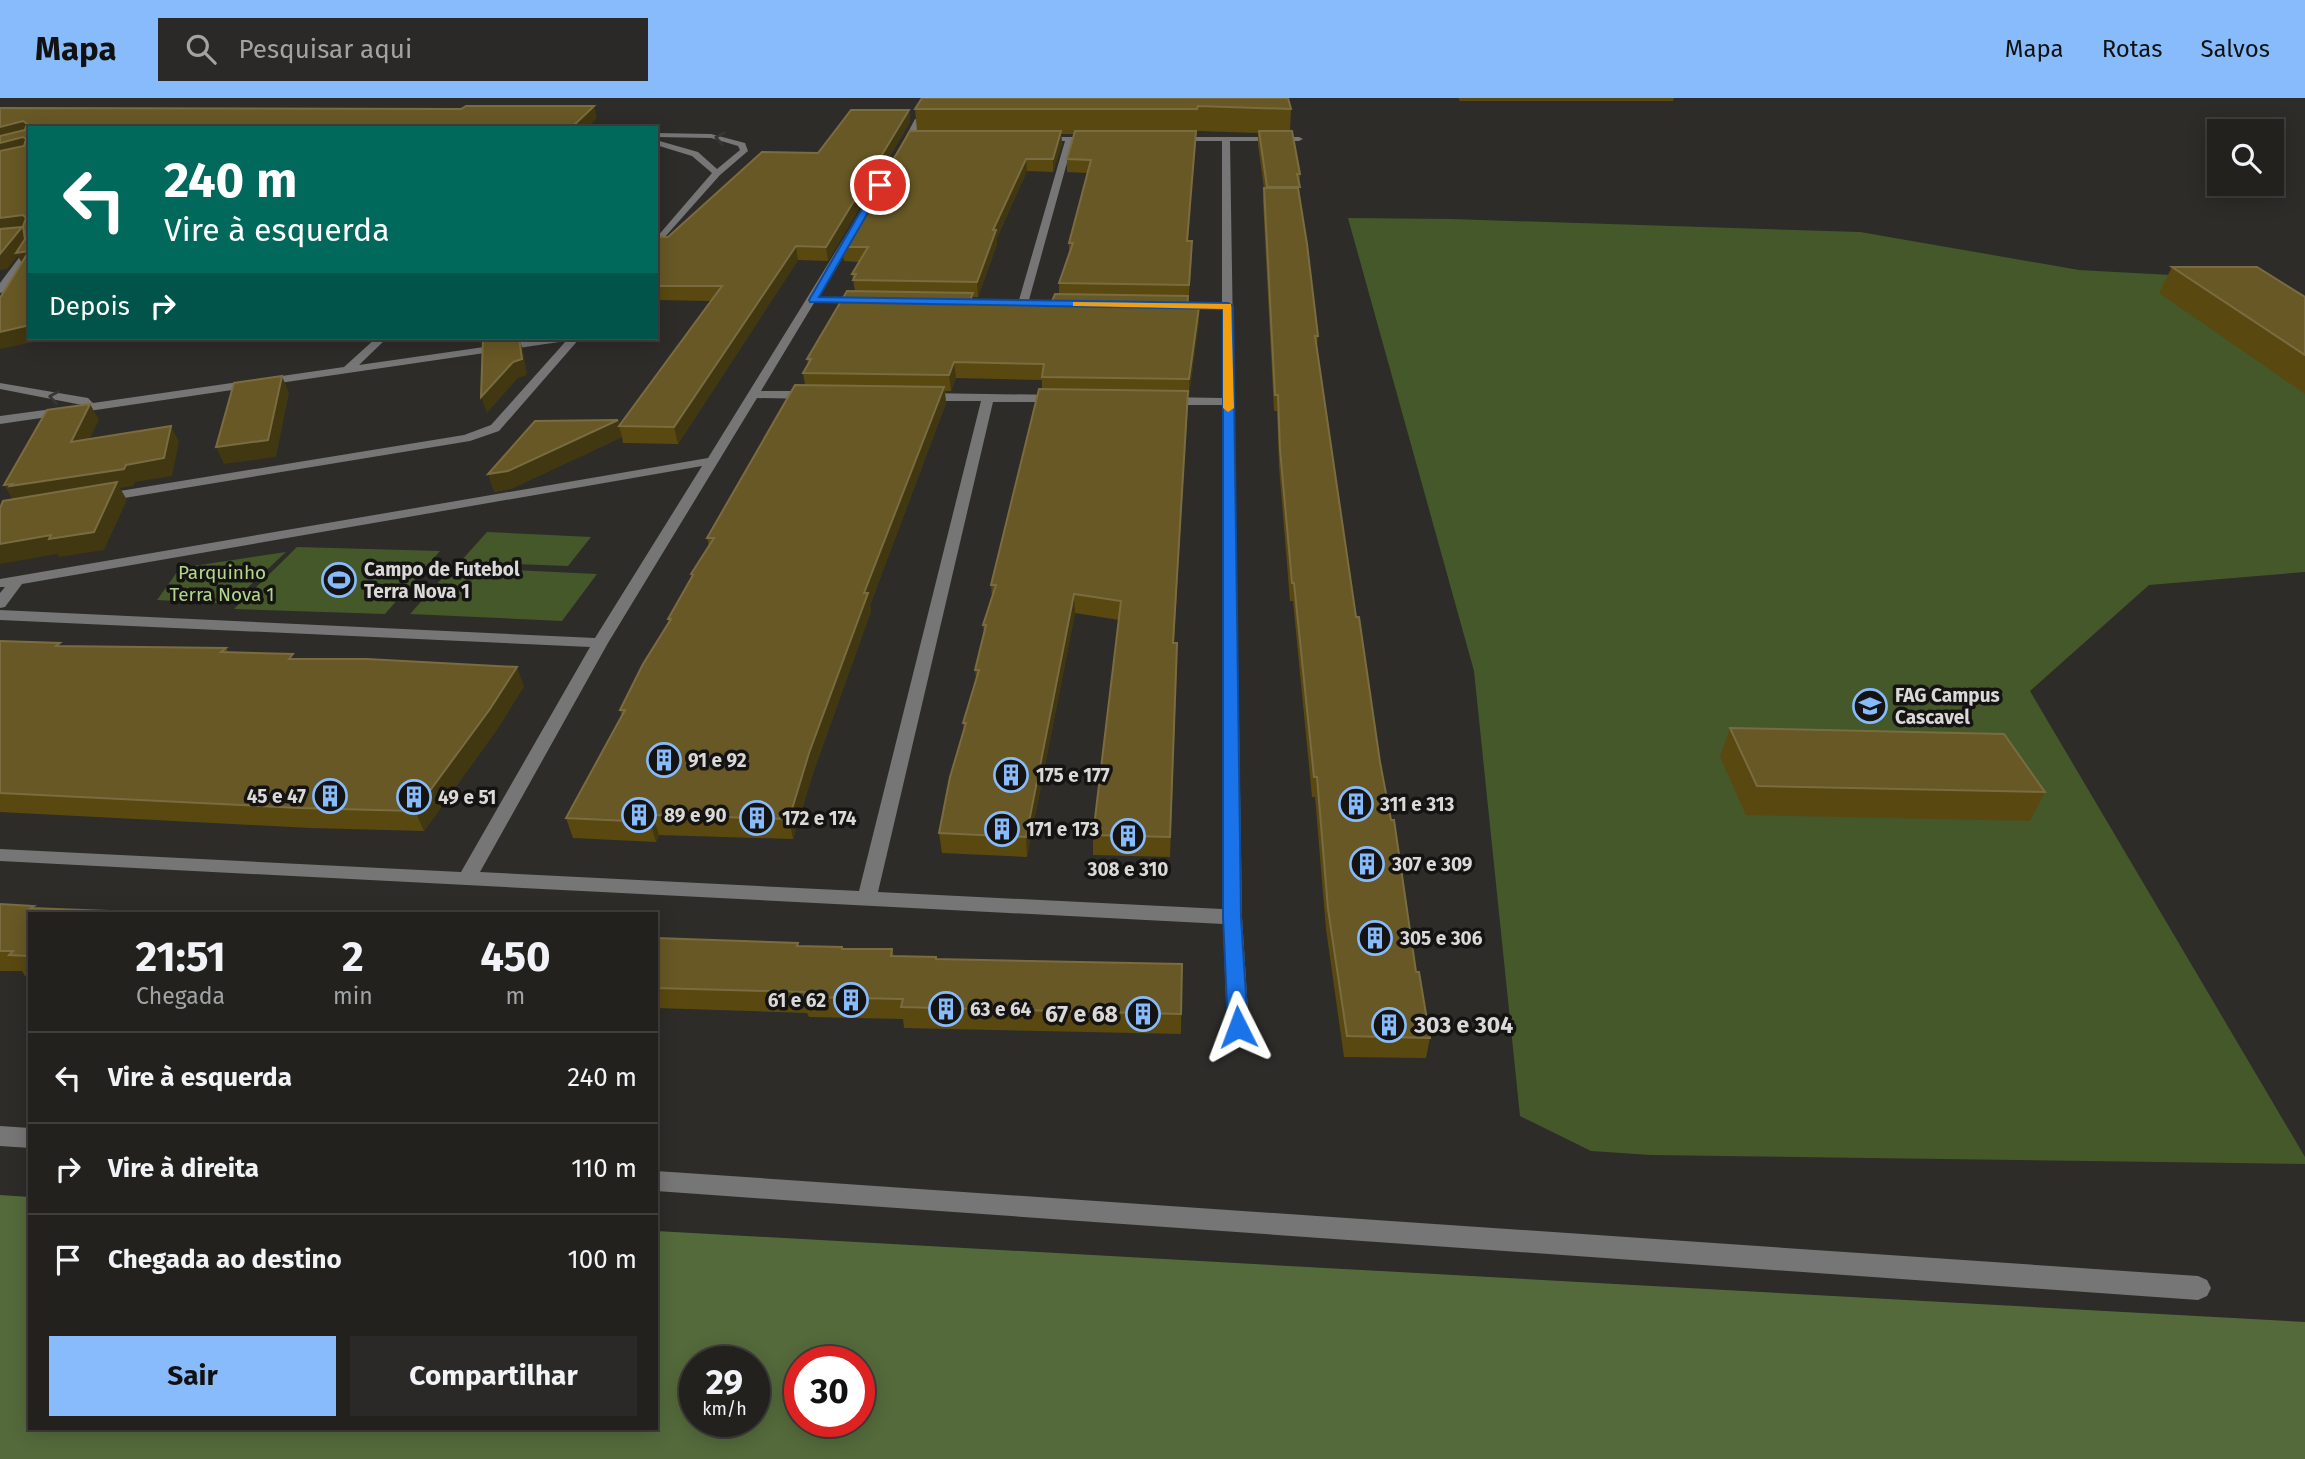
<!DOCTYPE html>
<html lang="pt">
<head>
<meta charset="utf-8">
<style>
	:root { --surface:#22211e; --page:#2a2927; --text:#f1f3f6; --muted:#a2a3a4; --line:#3f3e3c; --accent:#87bbfb }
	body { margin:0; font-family:"Fira Sans",sans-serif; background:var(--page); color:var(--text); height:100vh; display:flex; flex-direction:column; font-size:26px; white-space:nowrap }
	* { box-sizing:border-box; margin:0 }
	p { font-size:23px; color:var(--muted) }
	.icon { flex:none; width:38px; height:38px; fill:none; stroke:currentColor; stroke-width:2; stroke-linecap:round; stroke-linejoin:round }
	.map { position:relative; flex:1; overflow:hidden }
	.sheet { position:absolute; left:28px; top:814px; width:630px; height:518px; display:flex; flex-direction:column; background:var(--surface); border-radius:0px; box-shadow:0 4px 18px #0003,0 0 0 2px var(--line) }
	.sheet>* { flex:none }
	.banner { position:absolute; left:28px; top:28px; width:630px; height:214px; border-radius:0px; box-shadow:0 4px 18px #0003,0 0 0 2px var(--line); background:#00695c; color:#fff; overflow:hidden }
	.buttons { position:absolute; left:2207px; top:21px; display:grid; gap:14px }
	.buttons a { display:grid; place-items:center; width:77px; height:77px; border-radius:0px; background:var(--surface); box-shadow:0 4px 18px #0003,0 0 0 2px var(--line); font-size:35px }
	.speed { position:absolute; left:679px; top:1248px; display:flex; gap:14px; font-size:35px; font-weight:700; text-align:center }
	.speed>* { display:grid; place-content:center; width:91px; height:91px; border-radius:50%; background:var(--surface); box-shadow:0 4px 18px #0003,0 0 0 2px var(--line); line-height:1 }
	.speed small { font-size:18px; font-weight:400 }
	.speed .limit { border:10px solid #d22; background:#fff; color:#111 }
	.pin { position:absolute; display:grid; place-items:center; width:60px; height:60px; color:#fff; margin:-30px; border:4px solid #fff; border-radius:50%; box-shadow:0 2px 7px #0007 }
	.me { position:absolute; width:77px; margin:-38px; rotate:357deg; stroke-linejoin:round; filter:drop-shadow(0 0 5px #0008) }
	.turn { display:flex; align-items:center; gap:24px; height:147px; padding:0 21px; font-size:32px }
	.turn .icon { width:91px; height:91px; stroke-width:2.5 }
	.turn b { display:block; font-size:49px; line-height:60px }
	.then { display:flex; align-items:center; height:66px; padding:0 21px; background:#0003; gap:14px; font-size:26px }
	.eta { display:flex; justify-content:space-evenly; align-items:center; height:119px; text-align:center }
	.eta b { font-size:42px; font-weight:700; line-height:49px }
	.button { display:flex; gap:14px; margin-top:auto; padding:14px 21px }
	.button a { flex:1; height:80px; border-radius:0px; background:var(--accent); color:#111; font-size:28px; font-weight:700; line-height:80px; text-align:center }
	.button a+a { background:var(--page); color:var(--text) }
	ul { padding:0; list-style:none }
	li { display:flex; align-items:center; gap:21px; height:91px; padding:0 21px; border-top:2px solid var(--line) }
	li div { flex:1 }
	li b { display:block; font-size:26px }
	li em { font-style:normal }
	header { display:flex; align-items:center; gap:42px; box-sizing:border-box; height:98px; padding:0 35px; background:var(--accent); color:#111 }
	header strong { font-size:33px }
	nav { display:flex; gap:38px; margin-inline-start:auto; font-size:24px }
	.search { width:490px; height:63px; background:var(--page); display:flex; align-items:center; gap:18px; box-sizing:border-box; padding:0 24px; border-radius:0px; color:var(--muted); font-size:26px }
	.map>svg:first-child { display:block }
</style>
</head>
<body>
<header>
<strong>Mapa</strong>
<div class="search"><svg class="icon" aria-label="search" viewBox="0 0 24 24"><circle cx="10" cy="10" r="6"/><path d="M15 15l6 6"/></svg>Pesquisar aqui</div>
<nav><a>Mapa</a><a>Rotas</a><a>Salvos</a></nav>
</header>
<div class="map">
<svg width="2305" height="1361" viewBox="0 0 2305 1361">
	<rect width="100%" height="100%" fill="#2d2c28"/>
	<path fill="#44582a" d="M1348 120 1451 121 1860 134 2079 172 2264 182 2305 207V474L2149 487 2030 593 2305 1059V1066L1651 1057 1591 1053 1520 1018 1474 573Z
		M487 434 591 439 568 468 460 464Z
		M297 449 440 453 385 516 234 511Z
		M286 454 230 506 157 502 180 470Z
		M452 469 597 476 562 523 410 516Z"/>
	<path fill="#546a3b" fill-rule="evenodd" d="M0 1097 30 1099V1330H656V1133L2305 1224V1361H0ZM695 1264H754V1323H695ZM800 1264H859V1323H800Z"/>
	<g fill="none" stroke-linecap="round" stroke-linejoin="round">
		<path fill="#757675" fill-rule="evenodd" d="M915 21 922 23 903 55H897Z
			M656 35 711 36 745 45 748 53 720 77 656 149V140L712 75 692 58 656 47V42L698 54 717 71 740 52 738 48 711 40 656 39Z
			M1037 39H1096L1100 41 1073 43 1029 202 1074 203 1079 206 1074 209 947 206 946 204 951 201 1019 202 1065 43H1034Z
			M1173 39H1299L1303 41 1299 43H1230L1242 819 1249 929 1246 935 1238 937 1230 935 1227 929 1223 826 0 763V751L461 774 590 549 0 522V512L595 540 702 368 22 486 5 509 0 510V495L5 489H0V481L708 360 849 132 854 129 859 132 818 199H864L869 202 864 205H814L761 293H812L818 297 812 301 757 300 608 545 480 774 859 793 981 303H924L918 299 924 295 1060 297 1064 298V304H993L878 794 1222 811V307H1165L1159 303 1165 299 1222 300V211L1165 210 1160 207 1165 204 1222 205V43H1170Z
			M30 145V155L4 194 0 195V185Z
			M376 240H387L359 267 546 240H580L499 333 470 343 100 404 95 403V397L464 337 491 327 566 243 0 326V318L82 307 0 291V285L88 300 93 305 344 269Z
			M0 1028 30 1030V1050L0 1048Z
			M656 1073 2198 1178 2207 1182 2211 1190 2207 1198 2198 1202 656 1093Z"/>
	</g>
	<path fill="#594910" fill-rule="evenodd" d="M1288 0 1291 11 1290 33 1300 76 1299 96 1318 238 1317 248 1356 519 1416 874 1430 940 1426 960 1344 959 1326 831 1315 699H1312L1293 503H1290L1279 368 1277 313H1274L1263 103 1264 90 1258 46V35L1197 33 1196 36 1188 143 1192 157 1188 209H1199V224L1189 297H1188L1174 545 1177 564 1170 759 1093 757V737L1119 522 1075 515 1027 759 942 755 939 735 964 633 963 625 976 581 975 572 984 535 983 527 992 499 991 487 1042 291V282L956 280 951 293H945L946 305 870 507 871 513 813 675 793 741 659 737 656 744 573 740 566 720 622 618 620 612 669 525 668 521 692 479 691 476 709 448 707 440 805 287 803 275 808 266 807 261 855 193 852 176 859 164 844 163 842 149 917 33 915 11ZM1061 36H1074L1067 61V74L1087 75 1069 145V156L1059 185V196L1050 208 974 207 973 199H978L997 146V140L1027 73 1053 74 1062 46Z
		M1458 0H1674L1673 3H1460Z
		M909 12 910 24 828 163 798 162 678 346 623 345 622 339 513 390 494 394 618 322 620 327 711 203 656 202V139H668L818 55Z
		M2172 169 2305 199V296L2159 195Z
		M0 543 62 548 226 550 229 555 296 561 524 588 498 630 424 733 310 730 0 714Z
		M1730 630 2045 694 2030 723 1746 717 1720 659Z
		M0 806 30 816V878H25L22 873H0Z
		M656 840 843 851H892L894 858 936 859V861L1182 866 1181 936 904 930 903 921 809 919 807 915 656 910Z"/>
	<path fill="#413711" d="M594 8 597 20 587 30H571Z
		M909 12 910 24 828 163 826 149Z
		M23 23 29 35 0 43V29Z
		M1061 33 1062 46 1053 74V61Z
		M1196 33V46L1187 157V143Z
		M23 39 29 51 0 59V45Z
		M1026 61 1027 73 997 140V146L978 199 977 184 993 132Z
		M23 117 30 131 29 153 24 169 18 158 7 171 0 172V120Z
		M1192 143V157L1189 202V187Z
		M796 148 798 162 678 346 674 329Z
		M973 195 974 210 968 207Z
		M1199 209V224L1189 297V281Z
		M30 227V240H53L0 251V234Z
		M519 240 523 252 527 277 518 280 487 315 481 299 513 264Z
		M954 264 956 280 951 293 949 277Z
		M282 278 289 295 276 359 224 366 216 349Z
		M944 289 946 305 870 507 871 513 813 675 793 741 789 721 809 655 864 495Z
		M1188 293V309L1172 564 1173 545Z
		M90 306 99 322 80 361 71 344Z
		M618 322 620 328H619L622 339 513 390 494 394 488 376Z
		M171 328 179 344 172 378 135 384 133 388 120 390 127 402 104 452 59 459 57 456 0 466V446L14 404 4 387 126 367Z
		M1074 496 1075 515 1027 759 1026 739Z
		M517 569 524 588 498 630 424 733 415 713Z
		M653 717 659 737 656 744 650 724Z"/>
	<path fill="#675825" stroke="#796c41" stroke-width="2" d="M922 0H1288L1291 11 1198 8 1197 11H915Z
		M466 8H594L571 30H30V227L0 234V200L29 153 16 155 25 141 23 128 26 120 23 117 0 120V53L24 48 26 41 23 39 0 45V38L25 32 27 26 23 23 0 29V10L461 11Z
		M851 12H909L826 149 796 148 674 329 619 328 722 188H656V139H668L762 54 818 55Z
		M910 33H1061L1053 61H1026L993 132H996L977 184 853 182 856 176H852L868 149H842Z
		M1075 33H1196L1187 143H1192L1189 187 1059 185 1073 145H1069L1091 62 1067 61Z
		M1259 33H1292L1300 76H1297L1300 89H1267Z
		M1264 90H1298L1307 146 1318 238H1315L1356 519H1359L1380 664 1391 722H1394L1416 874H1419L1430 940 1347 938 1328 811 1317 679H1314L1294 485H1292L1280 351 1278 297H1275Z
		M22 129 0 156V131Z
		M2172 169H2257L2305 199V257Z
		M847 193 973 195 968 207H978L1050 208 1055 196 1188 198 1187 209H1199L1189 281 1042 279 1044 266 954 264 949 277 803 275 811 261H807Z
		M495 240H519L522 261 513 264 481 299 483 241Z
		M282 278 268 342 216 349 234 285Z
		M795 287 944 289 864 495H868L809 655 789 721 653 717 650 724 566 720 625 612H620L643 566 671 521H668L693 477 691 476 714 440H707Z
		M1039 291 1188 293 1173 545H1177L1170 739 1093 737 1121 503 1074 496 1026 739 939 735 950 679 966 625H963L979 572H975L986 527H983L996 487H991Z
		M90 306 71 344 171 328 164 360 126 367 124 371 10 388 12 386 4 387 47 312Z
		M618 322 508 373 488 376 535 323Z
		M117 384 94 434 49 441 51 437 0 446V410L3 403Z
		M0 543 60 545 56 548 226 550 221 554 293 556 289 561H367L517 569 490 611 415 713 299 710 0 695Z
		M1730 630 2004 636 2045 694 1757 688Z
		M0 806 34 808 31 810 189 816H30V858L9 857 13 853H0Z
		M656 840 798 845 797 848 842 849V851H892L891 858 936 859V861L1182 866 1181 916 901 909 903 901 804 899 805 894 656 890Z"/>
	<defs><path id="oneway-chevron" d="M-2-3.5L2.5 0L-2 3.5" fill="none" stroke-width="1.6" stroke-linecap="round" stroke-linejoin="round" transform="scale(1.75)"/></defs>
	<g stroke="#373635">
		<use href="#oneway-chevron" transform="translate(720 40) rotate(-170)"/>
		<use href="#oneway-chevron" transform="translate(54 299) rotate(-170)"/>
	</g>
	<path fill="#1a73e8" stroke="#114b97" stroke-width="2" d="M880 85 884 87 819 199 1228 205 1233 208 1241 819 1248 929 1245 934 1238 936 1231 934 1228 929 1223 819V211L810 204 809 202 876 87Z"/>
	<path fill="#f59e0b" d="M1073 204 1231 206 1234 310 1228 314 1223 310V211L1077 208H1073Z"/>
	<defs>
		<g id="stadium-ring" transform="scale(1.75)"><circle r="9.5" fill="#151413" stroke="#87bbfb" stroke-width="1.5"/><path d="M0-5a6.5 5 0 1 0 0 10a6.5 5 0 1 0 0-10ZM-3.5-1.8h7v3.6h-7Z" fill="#87bbfb"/></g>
		<g id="university-ring" transform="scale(1.75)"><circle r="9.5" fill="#151413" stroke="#87bbfb" stroke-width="1.5"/><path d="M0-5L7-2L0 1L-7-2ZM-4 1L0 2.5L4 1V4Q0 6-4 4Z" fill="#87bbfb"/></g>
		<g id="building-ring" transform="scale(1.75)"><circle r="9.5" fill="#151413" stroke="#87bbfb" stroke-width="1.5"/><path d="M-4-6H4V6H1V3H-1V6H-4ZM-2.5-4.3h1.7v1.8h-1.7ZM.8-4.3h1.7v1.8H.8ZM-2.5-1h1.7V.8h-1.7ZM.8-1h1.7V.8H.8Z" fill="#87bbfb"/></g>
	</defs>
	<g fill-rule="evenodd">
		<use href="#stadium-ring" x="339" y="482"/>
		<use href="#university-ring" x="1870" y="608"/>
		<use href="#building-ring" x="664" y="662"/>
		<use href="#building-ring" x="1011" y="677"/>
		<use href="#building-ring" x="330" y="698"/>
		<use href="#building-ring" x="414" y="699"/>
		<use href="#building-ring" x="1356" y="706"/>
		<use href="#building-ring" x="639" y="717"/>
		<use href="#building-ring" x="757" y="720"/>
		<use href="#building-ring" x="1002" y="731"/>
		<use href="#building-ring" x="1128" y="738"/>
		<use href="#building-ring" x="1367" y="766"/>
		<use href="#building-ring" x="1375" y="840"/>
		<use href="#building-ring" x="851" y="902"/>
		<use href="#building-ring" x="946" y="911"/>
		<use href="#building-ring" x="1143" y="916"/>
		<use href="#building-ring" x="1389" y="927"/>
	</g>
	<g text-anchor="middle" stroke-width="7" stroke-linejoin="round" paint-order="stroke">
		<g font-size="19" font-weight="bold" fill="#dad9d7" stroke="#151413" text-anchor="start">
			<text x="364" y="478">Campo de Futebol<tspan x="364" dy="22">Terra Nova 1</tspan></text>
			<text x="1895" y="604">FAG Campus<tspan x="1895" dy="22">Cascavel</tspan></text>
			<text x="688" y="669">91 e 92</text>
			<text x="1036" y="684">175 e 177</text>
			<text x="306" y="705" text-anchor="end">45 e 47</text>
			<text x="438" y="706">49 e 51</text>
			<text x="1380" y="713">311 e 313</text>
			<text x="664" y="724">89 e 90</text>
			<text x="782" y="727">172 e 174</text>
			<text x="1026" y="738">171 e 173</text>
			<text x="1392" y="773">307 e 309</text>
			<text x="1128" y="778" text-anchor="middle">308 e 310</text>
			<text x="1400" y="847">305 e 306</text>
			<text x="826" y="909" text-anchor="end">61 e 62</text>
			<text x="970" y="918">63 e 64</text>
		</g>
		<g font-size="19" fill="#b3d68c" stroke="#151413">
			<text x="222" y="481">Parquinho<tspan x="222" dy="22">Terra Nova 1</tspan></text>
		</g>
		<g font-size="23" font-weight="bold" fill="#dad9d7" stroke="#151413" text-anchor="end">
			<text x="1118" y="924">67 e 68</text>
			<text x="1414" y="935" text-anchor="start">303 e 304</text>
		</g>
	</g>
</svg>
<div class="buttons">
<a><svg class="icon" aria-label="search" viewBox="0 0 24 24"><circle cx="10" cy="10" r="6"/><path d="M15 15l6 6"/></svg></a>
</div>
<div class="speed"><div>29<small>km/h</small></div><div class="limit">30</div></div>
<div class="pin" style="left:880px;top:87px;background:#d93025"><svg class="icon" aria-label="arrive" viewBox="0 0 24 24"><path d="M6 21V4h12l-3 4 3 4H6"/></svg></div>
<svg class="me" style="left:1238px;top:929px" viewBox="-20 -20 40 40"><path d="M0-17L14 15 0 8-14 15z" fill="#1a73e8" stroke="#fff" stroke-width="4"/></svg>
<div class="banner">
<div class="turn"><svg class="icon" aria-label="left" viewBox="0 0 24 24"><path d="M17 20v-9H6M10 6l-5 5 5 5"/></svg><div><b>240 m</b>Vire à esquerda</div></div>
<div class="then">Depois<svg class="icon" aria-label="right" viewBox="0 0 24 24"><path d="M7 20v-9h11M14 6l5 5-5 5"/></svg></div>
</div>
<section class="sheet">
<div class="eta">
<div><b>21:51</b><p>Chegada</p></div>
<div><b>2</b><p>min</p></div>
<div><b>450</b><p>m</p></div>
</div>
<ul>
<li><svg class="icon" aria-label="left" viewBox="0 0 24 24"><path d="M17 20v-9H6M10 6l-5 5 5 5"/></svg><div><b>Vire à esquerda</b></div><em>240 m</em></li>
<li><svg class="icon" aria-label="right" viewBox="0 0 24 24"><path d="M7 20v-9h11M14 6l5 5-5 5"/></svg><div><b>Vire à direita</b></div><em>110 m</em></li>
<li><svg class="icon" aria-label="arrive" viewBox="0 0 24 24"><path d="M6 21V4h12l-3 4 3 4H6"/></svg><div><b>Chegada ao destino</b></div><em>100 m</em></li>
</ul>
<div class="button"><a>Sair</a><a>Compartilhar</a></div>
</section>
</div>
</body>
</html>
